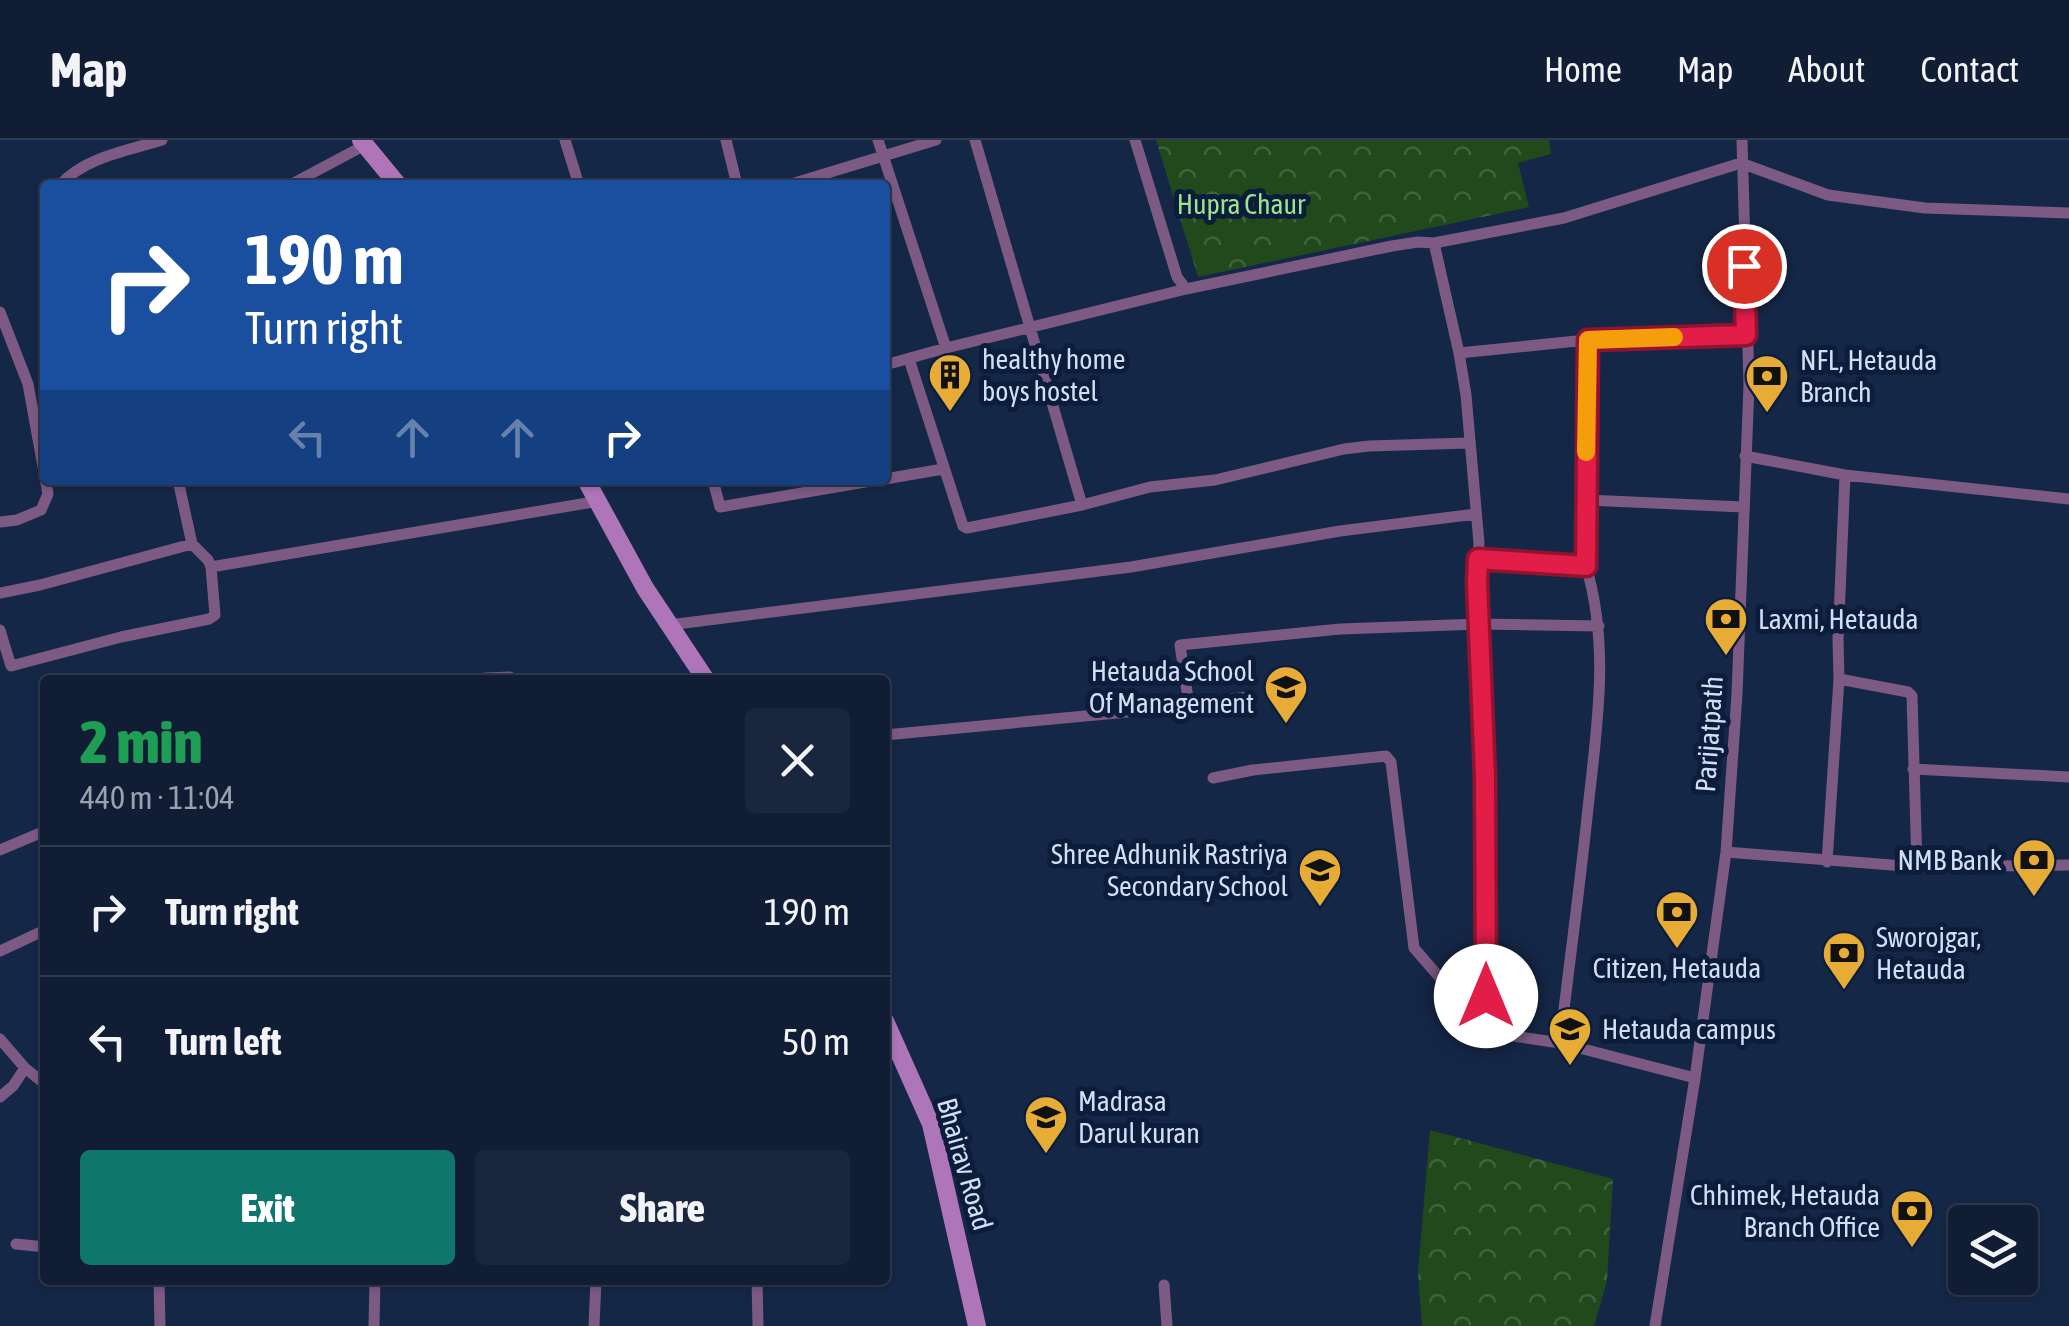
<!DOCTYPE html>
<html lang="en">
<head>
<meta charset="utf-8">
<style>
	:root { --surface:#101d35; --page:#19263d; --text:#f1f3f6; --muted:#9ca2ad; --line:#303b50; --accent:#0f766e }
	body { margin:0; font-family:"Asap Condensed",sans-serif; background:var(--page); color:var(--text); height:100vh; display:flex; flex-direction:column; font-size:38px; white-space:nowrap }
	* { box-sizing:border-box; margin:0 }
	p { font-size:32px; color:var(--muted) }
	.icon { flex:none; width:55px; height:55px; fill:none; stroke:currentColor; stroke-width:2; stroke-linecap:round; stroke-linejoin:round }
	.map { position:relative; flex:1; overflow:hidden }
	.drawer { position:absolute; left:40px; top:535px; width:850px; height:610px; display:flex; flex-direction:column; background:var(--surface); border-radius:10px; box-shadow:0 2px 8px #0004,0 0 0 2px var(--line) }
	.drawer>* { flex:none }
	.top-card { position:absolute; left:40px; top:40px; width:850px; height:305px; border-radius:10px; box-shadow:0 2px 8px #0004,0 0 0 2px var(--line); background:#1a4fa0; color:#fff; overflow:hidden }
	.tools { position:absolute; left:1948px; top:1065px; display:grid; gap:20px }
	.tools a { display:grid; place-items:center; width:90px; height:90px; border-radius:10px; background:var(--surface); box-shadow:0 2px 8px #0004,0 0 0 2px var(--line); font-size:50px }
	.pin { position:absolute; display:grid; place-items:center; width:85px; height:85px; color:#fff; margin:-42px; border:5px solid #fff; border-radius:50%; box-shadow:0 2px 10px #0007 }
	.me { position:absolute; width:110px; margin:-55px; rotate:0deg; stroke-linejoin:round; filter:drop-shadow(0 0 8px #0008) }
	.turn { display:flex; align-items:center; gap:35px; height:210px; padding:0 40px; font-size:45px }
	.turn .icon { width:130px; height:130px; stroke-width:2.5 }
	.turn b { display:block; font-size:70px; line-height:85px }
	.lanes { display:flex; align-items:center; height:95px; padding:0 40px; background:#0003; justify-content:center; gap:50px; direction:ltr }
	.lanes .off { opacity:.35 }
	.round { display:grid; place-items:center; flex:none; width:105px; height:105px; border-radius:10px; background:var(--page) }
	.summary { display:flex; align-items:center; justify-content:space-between; height:170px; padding:0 40px }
	h1 { font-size:60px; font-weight:800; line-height:75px; color:#1e9e55 }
	.primary-button { display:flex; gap:20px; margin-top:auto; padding:20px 40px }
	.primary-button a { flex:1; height:115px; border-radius:10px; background:var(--accent); color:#fff; font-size:40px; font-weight:800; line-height:115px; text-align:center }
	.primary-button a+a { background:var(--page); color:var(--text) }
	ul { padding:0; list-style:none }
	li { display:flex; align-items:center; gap:30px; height:130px; padding:0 40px; border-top:2px solid var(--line) }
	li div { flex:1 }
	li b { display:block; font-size:38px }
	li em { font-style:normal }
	header { display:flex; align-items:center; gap:60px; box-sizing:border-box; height:140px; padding:0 50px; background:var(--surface); border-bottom:2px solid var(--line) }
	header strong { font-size:48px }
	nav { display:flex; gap:55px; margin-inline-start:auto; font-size:35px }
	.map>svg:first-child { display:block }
</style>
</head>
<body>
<header>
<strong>Map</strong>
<nav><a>Home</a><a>Map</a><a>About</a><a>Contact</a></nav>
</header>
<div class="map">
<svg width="2069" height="1186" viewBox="0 0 2069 1186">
	<defs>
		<pattern id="park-crowns" width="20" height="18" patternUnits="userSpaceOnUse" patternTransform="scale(2.5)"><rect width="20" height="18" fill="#21491b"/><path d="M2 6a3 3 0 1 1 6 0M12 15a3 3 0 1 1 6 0" fill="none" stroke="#40633d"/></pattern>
	</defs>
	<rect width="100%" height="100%" fill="#152747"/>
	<path fill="url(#park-crowns)" d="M1156 0H1549L1551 14 1518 23 1529 67 1198 137Z
		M1430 990 1613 1039 1607 1141 1594 1186H1422L1418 1132Z"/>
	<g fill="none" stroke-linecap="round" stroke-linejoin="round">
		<path stroke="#7d5a84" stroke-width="11" d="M565 0 579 45
			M726 0 737 45
			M878 0 946 208
			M975 0 1082 365
			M1135 0 1177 137 1186 149
			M60 45C85 17 127 11 162 0
			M290 45 365 5
			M788 45 936 0
			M1434 103 1459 213 1466 255 1479 403 1477 442 1485 636 1487 892
			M0 172 28 244 48 354 41 370 17 380 0 382
			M1459 213 1587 200 1746 195
			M909 219 963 386 967 388 1082 365 1150 347 1215 340 1344 309 1369 306 1469 303
			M885 225 946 208 1186 149 1392 106 1418 102 1434 103 1564 78 1741 23 1828 55 1925 68 2069 73
			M1745 316 1845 335 2069 359
			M885 339 943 329
			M178 340 192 404
			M713 340 720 367 877 340
			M1587 360 1743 367
			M1478 419 1586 426
			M0 453 40 445 192 404 208 420 211 427
			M669 485 1131 427 1340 391 1476 374
			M0 490 11 526 121 497 209 479 215 475 211 427 599 361
			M485 538 510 537 513 540
			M1839 539 1908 552 1912 556 1917 727
			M1189 565 1180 505 1340 489 1480 484 1599 486
			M885 595 1149 570 1248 557
			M1913 629 2069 637
			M1213 638 1253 630 1386 616 1391 622 1414 808 1487 892 1560 903 1695 938
			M0 710 45 691
			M1726 712 1917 727 2069 725
			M1827 722 1839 539 1838 500 1845 335
			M0 811 45 790
			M0 899 25 928 45 944
			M1560 903C1569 825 1580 746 1588 668 1597 586 1610 506 1586 426L1587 200
			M0 957 13 946 25 928
			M16 1104 45 1107
			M159 1140 160 1186
			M757 1140 758 1186
			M1164 1145 1167 1186
			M374 1186 375 1140
			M594 1186 596 1140
			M1655 1186 1695 938 1726 712 1737 554 1749 245 1742 0"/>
		<path stroke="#ae75b9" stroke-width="18" d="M361 0 398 45
			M586 340 645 448 706 540
			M885 881 931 984 977 1186"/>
	</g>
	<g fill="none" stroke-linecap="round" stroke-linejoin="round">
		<g stroke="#92132f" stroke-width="25">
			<path id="route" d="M1486 856 1485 636 1477 442 1478 419 1586 426 1588 200 1746 195 1744 126"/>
		</g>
		<use href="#route" stroke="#e11d48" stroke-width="18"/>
		<path stroke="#f59e0b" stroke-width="18" d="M1586 312 1588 200 1674 197"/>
	</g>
	<defs>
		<g id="building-pin" transform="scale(2.25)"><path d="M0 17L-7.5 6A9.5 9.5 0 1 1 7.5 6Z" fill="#e6ac36" stroke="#0c1d3c"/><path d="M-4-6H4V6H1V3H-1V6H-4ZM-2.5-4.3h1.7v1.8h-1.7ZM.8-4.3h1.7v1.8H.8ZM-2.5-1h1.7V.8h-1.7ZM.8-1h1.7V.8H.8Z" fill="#111"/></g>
		<g id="bank-pin" transform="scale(2.25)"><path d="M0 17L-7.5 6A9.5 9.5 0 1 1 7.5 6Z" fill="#e6ac36" stroke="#0c1d3c"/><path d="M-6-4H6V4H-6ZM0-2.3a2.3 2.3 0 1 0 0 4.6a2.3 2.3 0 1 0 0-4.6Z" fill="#111"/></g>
		<g id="school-pin" transform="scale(2.25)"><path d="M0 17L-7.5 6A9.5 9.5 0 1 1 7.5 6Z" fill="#e6ac36" stroke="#0c1d3c"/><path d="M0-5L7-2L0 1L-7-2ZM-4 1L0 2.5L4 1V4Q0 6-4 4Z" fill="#111"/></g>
		<g id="university-pin" transform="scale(2.25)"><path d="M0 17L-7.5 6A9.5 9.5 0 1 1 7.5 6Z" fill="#e6ac36" stroke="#0c1d3c"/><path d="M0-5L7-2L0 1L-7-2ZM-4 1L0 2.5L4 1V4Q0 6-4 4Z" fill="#111"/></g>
	</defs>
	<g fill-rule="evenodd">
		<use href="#building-pin" x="950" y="235"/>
		<use href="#bank-pin" x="1767" y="236"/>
		<use href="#bank-pin" x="1726" y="479"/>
		<use href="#school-pin" x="1286" y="547"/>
		<use href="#bank-pin" x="2034" y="720"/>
		<use href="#school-pin" x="1320" y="730"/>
		<use href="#bank-pin" x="1677" y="772"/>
		<use href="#bank-pin" x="1844" y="813"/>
		<use href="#university-pin" x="1570" y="889"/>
		<use href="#school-pin" x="1046" y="977"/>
		<use href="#bank-pin" x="1912" y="1071"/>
	</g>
	<g text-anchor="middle" stroke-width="10" stroke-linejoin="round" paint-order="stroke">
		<g font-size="28" fill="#99e68d" stroke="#0c1d3c">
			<text x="1241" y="74">Hupra Chaur</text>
		</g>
		<g font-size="28" fill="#d2def3" stroke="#0c1d3c" text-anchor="start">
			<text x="982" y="229">healthy home<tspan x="982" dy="32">boys hostel</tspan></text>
			<text x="1800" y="230">NFL, Hetauda<tspan x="1800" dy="32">Branch</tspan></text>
			<text x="1758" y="489">Laxmi, Hetauda</text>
			<text x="1254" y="541" text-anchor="end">Hetauda School<tspan x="1254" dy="32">Of Management</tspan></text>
			<text x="1288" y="724" text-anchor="end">Shree Adhunik Rastriya<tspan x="1288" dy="32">Secondary School</tspan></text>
			<text x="2002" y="730" text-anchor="end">NMB Bank</text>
			<text x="1876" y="807">Sworojgar,<tspan x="1876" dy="32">Hetauda</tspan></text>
			<text x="1677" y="838" text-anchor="middle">Citizen, Hetauda</text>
			<text x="1602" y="899">Hetauda campus</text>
			<text x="1078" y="971">Madrasa<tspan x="1078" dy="32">Darul kuran</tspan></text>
			<text x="1880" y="1065" text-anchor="end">Chhimek, Hetauda<tspan x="1880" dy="32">Branch Office</tspan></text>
		</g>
		<g font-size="28" fill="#d2def3" stroke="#0c1d3c">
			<text transform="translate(1709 594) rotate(-86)" y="10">Parijatpath</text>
			<text transform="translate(965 1024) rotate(74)" y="10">Bhairav Road</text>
		</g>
	</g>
</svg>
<div class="tools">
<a><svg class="icon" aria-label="layers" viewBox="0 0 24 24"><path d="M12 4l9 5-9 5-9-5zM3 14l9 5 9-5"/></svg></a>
</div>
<div class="pin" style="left:1744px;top:126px;background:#d93025"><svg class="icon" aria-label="arrive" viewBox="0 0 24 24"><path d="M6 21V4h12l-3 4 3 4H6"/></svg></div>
<svg class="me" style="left:1486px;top:856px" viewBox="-20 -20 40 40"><circle r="19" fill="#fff"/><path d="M0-13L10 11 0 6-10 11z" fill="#e11d48"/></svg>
<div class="top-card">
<div class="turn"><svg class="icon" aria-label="right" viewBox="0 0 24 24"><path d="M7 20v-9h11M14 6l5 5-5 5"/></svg><div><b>190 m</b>Turn right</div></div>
<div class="lanes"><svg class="icon off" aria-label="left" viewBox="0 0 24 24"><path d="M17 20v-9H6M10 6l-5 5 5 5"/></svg><svg class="icon off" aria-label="ahead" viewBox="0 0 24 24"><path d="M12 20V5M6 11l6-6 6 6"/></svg><svg class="icon off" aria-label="ahead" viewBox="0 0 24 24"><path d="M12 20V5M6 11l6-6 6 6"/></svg><svg class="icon" aria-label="right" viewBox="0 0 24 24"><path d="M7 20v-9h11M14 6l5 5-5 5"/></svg></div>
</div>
<section class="drawer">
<div class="summary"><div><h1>2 min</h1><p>440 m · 11:04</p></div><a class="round"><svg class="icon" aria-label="close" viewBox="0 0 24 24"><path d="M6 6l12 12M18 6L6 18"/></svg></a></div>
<ul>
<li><svg class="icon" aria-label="right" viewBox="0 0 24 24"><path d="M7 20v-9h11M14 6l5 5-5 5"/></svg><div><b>Turn right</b></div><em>190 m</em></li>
<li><svg class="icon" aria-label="left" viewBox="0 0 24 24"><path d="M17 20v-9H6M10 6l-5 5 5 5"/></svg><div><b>Turn left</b></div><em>50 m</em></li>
</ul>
<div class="primary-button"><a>Exit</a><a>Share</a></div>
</section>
</div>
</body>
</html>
